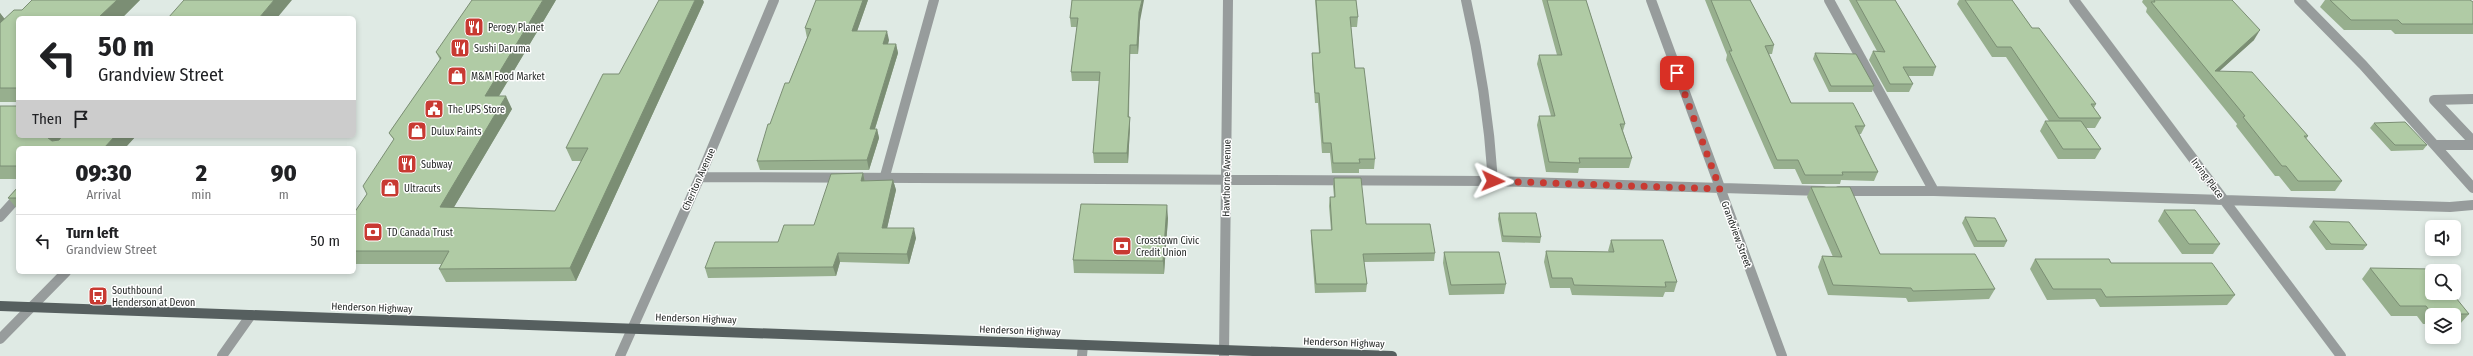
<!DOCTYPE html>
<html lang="en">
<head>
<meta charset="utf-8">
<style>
	:root { --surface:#fff; --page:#f6f6f6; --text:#202124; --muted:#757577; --line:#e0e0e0 }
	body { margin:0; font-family:"Fira Sans Condensed",sans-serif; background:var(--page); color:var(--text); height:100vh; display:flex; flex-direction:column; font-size:15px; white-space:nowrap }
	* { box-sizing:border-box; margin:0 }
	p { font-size:13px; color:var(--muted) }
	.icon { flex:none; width:22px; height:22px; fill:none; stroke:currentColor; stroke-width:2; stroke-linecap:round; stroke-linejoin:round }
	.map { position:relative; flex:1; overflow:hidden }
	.panel { position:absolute; left:16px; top:146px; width:340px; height:128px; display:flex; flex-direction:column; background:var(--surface); border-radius:6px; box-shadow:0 2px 6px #0003 }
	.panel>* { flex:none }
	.hud { position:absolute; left:16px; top:16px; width:340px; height:122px; border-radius:6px; box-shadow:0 2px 6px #0003; background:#fff; color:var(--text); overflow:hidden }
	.fabs { position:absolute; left:2425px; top:220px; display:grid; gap:8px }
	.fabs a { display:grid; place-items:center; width:36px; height:36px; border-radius:6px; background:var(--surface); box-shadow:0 2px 6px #0003; font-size:20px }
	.pin { position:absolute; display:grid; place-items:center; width:34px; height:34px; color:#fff; margin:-17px; border-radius:8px; box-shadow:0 2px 6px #0006 }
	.me { position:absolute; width:44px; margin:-22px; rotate:92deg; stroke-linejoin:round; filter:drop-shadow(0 0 3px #0008) }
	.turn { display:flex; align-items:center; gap:14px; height:84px; padding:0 16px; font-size:18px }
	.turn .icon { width:52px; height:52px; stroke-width:2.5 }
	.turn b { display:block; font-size:28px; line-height:34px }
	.then { display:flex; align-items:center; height:38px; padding:0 16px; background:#0003; gap:8px; font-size:15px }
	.eta { display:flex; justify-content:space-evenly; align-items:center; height:68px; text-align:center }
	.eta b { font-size:24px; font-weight:800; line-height:28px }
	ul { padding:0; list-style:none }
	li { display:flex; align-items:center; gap:12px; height:52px; padding:0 16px; border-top:1px solid var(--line) }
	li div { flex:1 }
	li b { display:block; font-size:15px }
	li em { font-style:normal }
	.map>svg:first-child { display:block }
</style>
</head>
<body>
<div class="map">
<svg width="2473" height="356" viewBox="0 0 2473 356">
	<rect width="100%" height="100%" fill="#dfeae4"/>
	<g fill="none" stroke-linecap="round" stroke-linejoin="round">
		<path stroke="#979c9c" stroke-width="10" d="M1466 0C1480 60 1489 119 1493 181
			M1651 0 1782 356
			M1829 0 1934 191
			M2074 0 2341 356
			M2299 0 2363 65 2473 188
			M2473 99 2434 100 2473 141
			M2435 145H2473
			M885 176 934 0
			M700 177 1490 181 1823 191
			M1839 191H1934L2450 207 2473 205
			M0 217 18 197
			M0 339 66 272
			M222 356 251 315
			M620 356 700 177 774 0
			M1082 356 1083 345
			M1224 356 1228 0"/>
		<path stroke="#565f5f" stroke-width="10" d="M0 306 1392 356"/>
	</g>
	<path fill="#97af8e" d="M140 0 122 18H18V102H0V13L4 19Z
		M556 0 499 96 512 109 454 207 555 211 581 161H572L566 148 704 2 576 281 446 282 439 269 441 264H354V213L367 194 394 140 389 133 440 60 436 52Z
		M868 0 857 31 889 40 888 44H896L898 53 875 129H877L879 138 869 170H760L757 161 770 124 789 83 807 38 805 28Z
		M1072 0 1140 21 1138 54H1130L1129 117H1130V127L1128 163H1094L1093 153 1100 81H1072L1071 72 1077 27H1071L1070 18Z
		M1315 0H1356L1358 17 1357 27H1351L1355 68 1375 159 1374 169H1359V173H1332L1330 153H1322L1318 103H1315L1312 63V53H1319Z
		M1542 0H1586L1625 124 1623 131 1632 158 1629 168H1579L1578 173 1546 172 1537 125 1539 116H1551L1537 64 1539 55H1557Z
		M1705 0H1750L1774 45 1772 54H1769L1791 103 1865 126 1861 134H1859L1878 172 1874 181 1841 180 1840 184H1802L1795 169H1774L1726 60 1727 55Z
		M1849 0H1895L1936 67 1933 76H1908L1913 84 1909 92H1887L1869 60 1873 51H1877Z
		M1959 0H2012L2032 28 2096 104 2094 108 2101 118 2095 128H2086L2101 149 2095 159H2058L2040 131 2045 121H2049L2006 57H1992L1957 4Z
		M2143 0H2232L2254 40 2219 71 2308 136 2306 139 2342 181 2335 191H2291L2279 176H2275L2236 126 2237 124 2146 12 2147 8 2142 2Z
		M2325 0H2470L2473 2V34H2395L2391 30H2344L2320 7Z
		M1815 53 1874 86 1872 92H1829L1813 59Z
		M0 106 18 136H136L125 148H18V179H0Z
		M2374 123 2427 145 2423 150 2391 151 2370 128Z
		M863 173 865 181 893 180 896 190 887 228 916 238 909 264 840 262 836 276 708 278 705 268 778 242 814 225Z
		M1334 178 1366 224 1435 253 1434 261 1364 262 1367 284 1366 292 1315 293 1311 239V230H1331L1329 206 1330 197H1334L1333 186Z
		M18 187V210L8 198Z
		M1811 187 1880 254 1995 289 1989 299 1908 302 1906 298 1828 295 1818 267 1822 256 1833 257 1807 197Z
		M2164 210 2220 244 2213 254H2182L2158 221Z
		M1499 213 1541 237 1540 243 1502 242 1498 219Z
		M1965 217 2007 241 2004 247H1974L1962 223Z
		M1168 218 1164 274 1074 273 1073 260Z
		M2313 221 2367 245 2363 250H2326L2309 227Z
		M1611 240 1677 282 1674 292H1665L1663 297 1572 295 1570 288H1550L1544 262 1546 251 1609 252 1608 251Z
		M1444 252 1506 284 1504 294 1449 295 1443 263Z
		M2035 259 2111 263 2235 295 2227 305 2100 307 2095 299 2047 300 2030 269Z
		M2370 268 2469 314 2460 324H2454V315H2432V324H2423L2417 316H2391L2362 279Z"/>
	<path fill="#7b8e74" d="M117 0H140L122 18H98Z
		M274 0H292L277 18H259Z
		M543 0H556L491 109 485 96Z
		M695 0H703L704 2 576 281 570 268Z
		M863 0H868L854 40 852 31Z
		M1142 0H1144L1140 21 1138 54 1137 45 1139 12Z
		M0 13 8 23 0 31Z
		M2260 30 2254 40 2213 77 2215 71Z
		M887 31 889 40 885 53 883 44Z
		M896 44 898 53 872 138 870 129Z
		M1130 45V54L1128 127V117Z
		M506 96 512 109 447 219 440 207Z
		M1130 117V127L1128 163 1127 153Z
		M877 129 879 138 869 170 867 160Z
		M48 136H67L58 146 48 138Z
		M115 136H136L125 148H104Z
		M863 173 865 183 861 181Z
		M893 180 896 190 885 237 882 228Z
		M1167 205 1168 218 1164 274 1163 261Z
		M914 228 916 238 909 264 907 254Z
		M838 253 840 262 836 276 833 267Z"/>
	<path fill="#b0cba5" stroke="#7b8e74" d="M32 0H117L98 18H18V88H0V23L14 10H22Z
		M184 0H274L259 18H168Z
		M472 0H543L485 96H506L440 207 555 211 588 148H566L603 74H619L659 0H695L570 268 439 269 449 251H354V213L367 194 363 186 394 139 389 133 441 58 436 52Z
		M816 0H863L852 31H887L883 44H896L870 129H877L867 160 757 161 768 124H770L785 83H789L811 29 805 28Z
		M1072 0H1142L1139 12 1137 45H1130L1128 117H1130L1127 153H1093L1100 72H1071L1078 18H1070Z
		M1316 0H1356L1358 17H1350L1355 68H1364L1375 159H1359L1360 163H1333L1331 143H1323L1319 93H1315L1312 53H1320Z
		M1547 0H1586L1625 124H1620L1632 158H1579L1580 163 1549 162 1539 116H1555L1539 55H1562Z
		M1711 0H1750L1774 45 1765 46 1791 103H1853L1865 126H1855L1878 172H1842L1843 175H1805L1798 160H1777L1729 51H1732Z
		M1856 0H1895L1936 67H1903L1913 84H1890L1873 51 1885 52Z
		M1965 0H2012L2032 28H2039L2096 104H2091L2101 118H2059L2011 47H1997Z
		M2154 0H2232L2260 30 2215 71 2252 72 2308 136H2304L2342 181H2298L2286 166H2282L2243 117 2245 116 2151 2H2155Z
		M2330 0H2470L2473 2V24H2402L2398 20H2351Z
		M1815 53 1856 54 1874 86H1831Z
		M0 106H18V136H48V138L52 141 59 140 62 136H115L104 148H18V166H0Z
		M2045 121H2081L2101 149H2063Z
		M2405 122 2427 145H2395L2374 123Z
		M863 173 861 181 893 180 882 228H914L907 254 838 253 833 267 705 268 715 242H778L784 225H814L831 174Z
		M1334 178H1361L1366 224H1430L1435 253 1363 254 1367 284H1316L1311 230H1332L1330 197H1335Z
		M18 187V198H8Z
		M1811 187H1850L1880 254H1975L1995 289 1913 291 1911 288 1833 285 1822 256 1842 257Z
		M1081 204 1167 205 1163 261 1073 260Z
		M2164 210H2195L2220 244H2189Z
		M1499 213H1536L1541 237 1503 236Z
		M1965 217 1995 218 2007 241H1977Z
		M2313 221 2349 222 2367 245 2331 244Z
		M1611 240H1663L1677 282H1665L1666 287 1574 285 1572 278H1552L1546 251 1614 252Z
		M1444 252H1499L1506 284 1451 285Z
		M2035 259H2109L2111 263H2212L2235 295 2106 297 2101 289H2053Z
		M2370 268 2432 269 2433 271H2432V293H2452L2469 314H2432L2426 306H2400Z"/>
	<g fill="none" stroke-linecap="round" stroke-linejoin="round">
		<path stroke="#c83a32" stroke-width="7" stroke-dasharray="0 12.6" d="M1493 181 1720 189 1677 73"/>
	</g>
	<defs>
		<g id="restaurant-square" transform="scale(1)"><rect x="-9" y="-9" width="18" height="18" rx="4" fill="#c83a32" stroke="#fff"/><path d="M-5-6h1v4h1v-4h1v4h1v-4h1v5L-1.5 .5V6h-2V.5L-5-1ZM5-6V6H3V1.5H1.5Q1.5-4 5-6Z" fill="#fff"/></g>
		<g id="shop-square" transform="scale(1)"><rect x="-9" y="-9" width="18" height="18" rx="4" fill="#c83a32" stroke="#fff"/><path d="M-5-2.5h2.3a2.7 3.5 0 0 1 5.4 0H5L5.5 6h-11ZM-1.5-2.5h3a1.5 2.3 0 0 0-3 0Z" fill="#fff"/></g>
		<g id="civic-square" transform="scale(1)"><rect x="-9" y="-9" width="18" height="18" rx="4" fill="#c83a32" stroke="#fff"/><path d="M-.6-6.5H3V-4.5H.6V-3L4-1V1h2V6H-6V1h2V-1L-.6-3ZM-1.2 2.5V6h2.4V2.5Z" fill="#fff"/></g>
		<g id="bank-square" transform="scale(1)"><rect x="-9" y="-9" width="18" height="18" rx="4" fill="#c83a32" stroke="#fff"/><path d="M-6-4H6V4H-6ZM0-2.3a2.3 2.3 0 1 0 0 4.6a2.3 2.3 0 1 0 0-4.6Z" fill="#fff"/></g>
		<g id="bus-square" transform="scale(1)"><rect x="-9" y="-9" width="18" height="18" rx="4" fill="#c83a32" stroke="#fff"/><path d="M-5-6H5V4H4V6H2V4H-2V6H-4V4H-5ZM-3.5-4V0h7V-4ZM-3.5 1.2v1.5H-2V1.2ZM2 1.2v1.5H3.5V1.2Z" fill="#fff"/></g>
	</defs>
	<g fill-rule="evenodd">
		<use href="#restaurant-square" x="474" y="27"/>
		<use href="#restaurant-square" x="460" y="48"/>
		<use href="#shop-square" x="457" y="76"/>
		<use href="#civic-square" x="434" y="109"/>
		<use href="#shop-square" x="417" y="131"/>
		<use href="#restaurant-square" x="407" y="164"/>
		<use href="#shop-square" x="390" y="188"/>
		<use href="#bank-square" x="373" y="232"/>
		<use href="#bank-square" x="1122" y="246"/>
		<use href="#bus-square" x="98" y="296"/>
	</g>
	<g text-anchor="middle" stroke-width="3" stroke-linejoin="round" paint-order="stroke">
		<g font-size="10" fill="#252927" stroke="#fff" text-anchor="start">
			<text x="488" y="31">Perogy Planet</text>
			<text x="474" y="52">Sushi Daruma</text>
			<text x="471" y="80">M&amp;M Food Market</text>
			<text x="448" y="113">The UPS Store</text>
			<text x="431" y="135">Dulux Paints</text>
			<text x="421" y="168">Subway</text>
			<text x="404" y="192">Ultracuts</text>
			<text x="387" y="236">TD Canada Trust</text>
			<text x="1136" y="244">Crosstown Civic<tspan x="1136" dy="12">Credit Union</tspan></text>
			<text x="112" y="294">Southbound<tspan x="112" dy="12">Henderson at Devon</tspan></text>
		</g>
		<g font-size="10" fill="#252927" stroke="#fff">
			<text transform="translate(1226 178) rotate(-89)" y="4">Hawthorne Avenue</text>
			<text transform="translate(2208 178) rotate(53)" y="4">Irving Place</text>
			<text transform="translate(698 179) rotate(-66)" y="4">Cheriton Avenue</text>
			<text transform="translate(1737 234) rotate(70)" y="4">Grandview Street</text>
			<text transform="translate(372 307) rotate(2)" y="4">Henderson Highway</text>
			<text transform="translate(696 318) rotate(2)" y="4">Henderson Highway</text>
			<text transform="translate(1020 330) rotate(2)" y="4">Henderson Highway</text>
			<text transform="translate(1344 342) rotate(2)" y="4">Henderson Highway</text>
		</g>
	</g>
</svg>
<div class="fabs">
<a><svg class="icon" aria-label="sound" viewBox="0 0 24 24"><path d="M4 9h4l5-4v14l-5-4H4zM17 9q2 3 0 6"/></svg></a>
<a><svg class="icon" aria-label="search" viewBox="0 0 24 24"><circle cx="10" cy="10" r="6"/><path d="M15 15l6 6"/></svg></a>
<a><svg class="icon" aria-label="layers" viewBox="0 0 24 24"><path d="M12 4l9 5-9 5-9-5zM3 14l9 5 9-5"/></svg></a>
</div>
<div class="pin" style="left:1677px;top:73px;background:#d93025"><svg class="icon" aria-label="arrive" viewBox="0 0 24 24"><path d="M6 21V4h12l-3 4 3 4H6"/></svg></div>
<svg class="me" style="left:1493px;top:181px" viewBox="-20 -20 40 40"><path d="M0-17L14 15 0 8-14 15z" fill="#c83a32" stroke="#fff" stroke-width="4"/></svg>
<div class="hud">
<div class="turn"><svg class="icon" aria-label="left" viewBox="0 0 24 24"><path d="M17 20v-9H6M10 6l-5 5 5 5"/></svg><div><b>50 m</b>Grandview Street</div></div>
<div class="then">Then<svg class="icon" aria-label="arrive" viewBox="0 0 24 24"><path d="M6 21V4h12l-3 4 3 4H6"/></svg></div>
</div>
<section class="panel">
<div class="eta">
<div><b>09:30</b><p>Arrival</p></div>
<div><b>2</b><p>min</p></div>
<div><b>90</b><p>m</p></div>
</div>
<ul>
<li><svg class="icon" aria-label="left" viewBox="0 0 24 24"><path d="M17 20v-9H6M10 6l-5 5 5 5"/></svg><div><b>Turn left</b><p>Grandview Street</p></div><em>50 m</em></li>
</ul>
</section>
</div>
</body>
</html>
